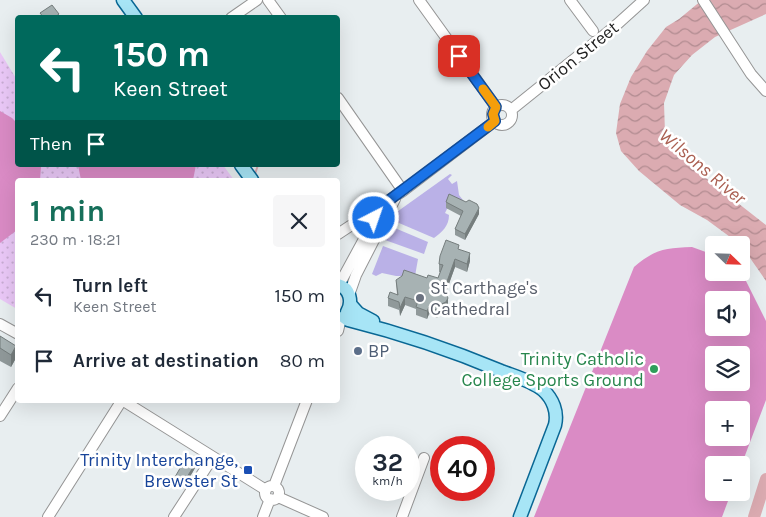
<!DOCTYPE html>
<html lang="en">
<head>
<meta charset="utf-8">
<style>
	:root { --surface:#fff; --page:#f6f6f7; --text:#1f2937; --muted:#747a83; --accent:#166f5a }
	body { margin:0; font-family:Karla,sans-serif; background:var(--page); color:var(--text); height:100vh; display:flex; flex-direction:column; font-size:19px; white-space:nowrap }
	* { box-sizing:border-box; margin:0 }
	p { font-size:16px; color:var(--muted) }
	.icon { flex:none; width:28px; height:28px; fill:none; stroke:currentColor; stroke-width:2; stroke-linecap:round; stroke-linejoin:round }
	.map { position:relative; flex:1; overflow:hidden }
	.details { position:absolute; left:15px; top:178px; width:325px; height:225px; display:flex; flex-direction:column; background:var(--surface); border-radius:5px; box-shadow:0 5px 20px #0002 }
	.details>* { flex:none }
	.top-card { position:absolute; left:15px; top:15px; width:325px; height:152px; border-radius:5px; box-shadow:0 5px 20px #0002; background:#00695c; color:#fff; overflow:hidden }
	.needle { width:32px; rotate:113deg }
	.fabs { position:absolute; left:705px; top:236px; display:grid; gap:10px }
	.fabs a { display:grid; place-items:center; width:45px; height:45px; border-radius:5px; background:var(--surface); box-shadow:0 5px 20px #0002; font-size:25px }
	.speed { position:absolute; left:355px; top:436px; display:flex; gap:10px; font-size:25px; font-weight:700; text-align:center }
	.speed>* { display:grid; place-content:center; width:65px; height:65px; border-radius:50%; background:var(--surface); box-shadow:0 5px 20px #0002; line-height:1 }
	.speed small { font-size:12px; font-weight:400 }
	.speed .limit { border:8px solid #d22; background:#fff; color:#111 }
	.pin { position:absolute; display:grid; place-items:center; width:42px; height:42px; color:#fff; margin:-21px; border-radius:10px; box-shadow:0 2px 8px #0006 }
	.me { position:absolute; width:55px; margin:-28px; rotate:41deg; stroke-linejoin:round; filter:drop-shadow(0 0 4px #0008) }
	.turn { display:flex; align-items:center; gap:18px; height:105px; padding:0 15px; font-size:22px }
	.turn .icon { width:65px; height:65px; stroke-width:2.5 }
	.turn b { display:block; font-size:35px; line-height:42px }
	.then { display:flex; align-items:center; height:48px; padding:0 15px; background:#0003; gap:10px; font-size:19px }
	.round { display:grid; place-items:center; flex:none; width:52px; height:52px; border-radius:5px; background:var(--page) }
	.head { display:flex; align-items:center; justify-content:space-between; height:85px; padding:0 15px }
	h1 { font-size:30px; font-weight:700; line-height:38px; color:var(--accent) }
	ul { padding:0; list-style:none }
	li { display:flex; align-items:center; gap:15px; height:65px; padding:0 15px }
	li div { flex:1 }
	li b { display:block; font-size:19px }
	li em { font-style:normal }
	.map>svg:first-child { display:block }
</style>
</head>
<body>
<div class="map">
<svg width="766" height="517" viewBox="0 0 766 517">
	<defs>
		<pattern id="park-dots" width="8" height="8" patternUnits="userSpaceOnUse" patternTransform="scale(1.25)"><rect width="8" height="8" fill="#eac8f7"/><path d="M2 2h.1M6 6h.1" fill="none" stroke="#c8acd3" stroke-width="1.8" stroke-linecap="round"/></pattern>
		<pattern id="water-waves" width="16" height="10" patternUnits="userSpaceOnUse" patternTransform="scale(1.25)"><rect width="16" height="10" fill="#dbabb1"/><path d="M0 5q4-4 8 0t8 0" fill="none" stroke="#b18b90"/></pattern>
	</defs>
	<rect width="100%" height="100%" fill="#e8eef0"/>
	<path fill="#bab1e7" d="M450 174 452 175 448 179 452 184 457 181 459 195 466 204 447 209 445 213 449 215C449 226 442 232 434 238L392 220 394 214Z
		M390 226 428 242 424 254 385 240Z
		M383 246 418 259 415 276H396L382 273 376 276 372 274Z"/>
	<path fill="url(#park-dots)" d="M0 52 17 80 18 165H223L234 180H18L17 309 0 299Z"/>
	<path fill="#da8bc5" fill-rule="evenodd" d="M0 111 12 118 17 123 18 165H40L41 167 40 180H18L17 230 0 243Z
		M78 165H196L193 180H81Z
		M692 247 714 255V272L738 273 744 277 766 321V400L741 466 714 465V492L731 493 722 517H534L634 267C655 249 665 248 692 247ZM714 300H741V328H714ZM714 355H741V382H714ZM714 410H741V438H714Z"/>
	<path fill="url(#water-waves)" d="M702 0H766V14L715 37 692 55 674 75 664 103 665 133 681 155 702 175 766 225V281L741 245 707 220 680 205 639 171 621 151 616 133 620 104 631 77 647 51 666 27 679 19Z"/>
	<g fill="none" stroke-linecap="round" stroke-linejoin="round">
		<path stroke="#dbabb1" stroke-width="2" d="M255 174 258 165"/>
		<path stroke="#dbabb1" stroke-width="12" d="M754 517 766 479"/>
		<g stroke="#959595" stroke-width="12">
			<path id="minor" d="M268 0 281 18
				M419 0 496 107
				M570 0 593 31
				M703 0 751 74 766 91
				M231 18 257 0
				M338 98 403 191
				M492 115a10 10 0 1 1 20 0a10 10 0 1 1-20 0Z
				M511 110 613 28 644 0
				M338 234 403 191 495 121
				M339 285 382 206
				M349 295 356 275 395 199
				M0 324 18 334
				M338 331 341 318
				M122 400 266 490
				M0 416 18 388
				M265 493a7 7 0 1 1 14 0a7 7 0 1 1-14 0Z
				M274 486 307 400
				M278 497 323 517
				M48 517 122 400
				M174 517 213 457
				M263 517 270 499
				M402 517 424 458"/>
		</g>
		<g stroke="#096794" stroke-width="15">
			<path id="major" d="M123 0 136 18
				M241 165 252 180
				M338 285C350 288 353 302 347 312
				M350 304 358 313 373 321
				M344 317 348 320C400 333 451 350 501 371 514 376 532 381 543 390 553 399 558 412 555 425L520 517"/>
		</g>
		<use href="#minor" stroke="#fff" stroke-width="10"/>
		<use href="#major" stroke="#a7e5f6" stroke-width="12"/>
	</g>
	<path fill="#90999a" d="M446 202 479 214 465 240 455 235V229L461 216 446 208Z
		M459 250 470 261 467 272 455 267 445 294 448 306 446 310 439 313 437 318 429 314 427 319 416 315V309L405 305 400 316 399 310 388 306V298L397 295 396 280 438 278 440 272H439V264Z
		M0 336 16 358 11 367 0 361Z
		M195 468 184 487 175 481V477Z"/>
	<path fill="#757d7d" d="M479 208V214L465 240V234Z
		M470 253V261L467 272V264Z
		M455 259V267L444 298V290Z
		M405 297V305L400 316V308Z
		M448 298V306L446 310 439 313 437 318V310L439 305Z
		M429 307V314L427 319V311Z
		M16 346V358L11 367V355Z
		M195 464V468L184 487V482Z"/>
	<path fill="#a7b2b3" stroke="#757d7d" d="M52 5 59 14 54 18H44L40 13Z
		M449 194 466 202 469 200 477 204 479 208 465 234 455 229 463 211 446 202Z
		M446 240 459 245 458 249 470 253 467 264 455 259 444 290 448 298 446 302 439 305 437 310 429 307 427 311 416 307 418 301 405 297 400 308 399 302 388 298 390 292 398 295 396 280 402 276 404 270 427 278 428 275 438 278 443 265 439 264 440 256Z
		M0 336 16 346 11 355 0 348Z
		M186 458 195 464 184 482 175 477Z"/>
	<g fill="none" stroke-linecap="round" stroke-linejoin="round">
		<g stroke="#114b97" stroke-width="12">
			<path id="route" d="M374 218 384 204 495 121 493 114 496 107 459 56"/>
		</g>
		<use href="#route" stroke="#1a73e8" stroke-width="9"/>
		<path stroke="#f59e0b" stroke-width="9" d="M483 89 496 107 493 114 495 121 488 127"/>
	</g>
	<circle fill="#6b7280" stroke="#fff" stroke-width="2" cx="420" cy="298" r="5"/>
	<circle fill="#5c6f8a" stroke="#fff" stroke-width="2" cx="358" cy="351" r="5"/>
	<circle fill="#2e9e5b" stroke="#fff" stroke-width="2" cx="654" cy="369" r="5"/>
	<rect fill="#1a4fb4" stroke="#fff" stroke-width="2" x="243" y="465" width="10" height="10" rx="2.5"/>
	<g text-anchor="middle" stroke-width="5" stroke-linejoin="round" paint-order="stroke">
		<g font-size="18" fill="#212121" stroke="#fff">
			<text transform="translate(578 56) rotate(-39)" y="6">Orion Street</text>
		</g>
		<g font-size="18" fill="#5b616d" stroke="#fff" text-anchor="start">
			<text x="430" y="294">St Carthage's<tspan x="430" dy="21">Cathedral</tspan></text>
		</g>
		<g font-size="18" fill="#4e5e75" stroke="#fff" text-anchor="start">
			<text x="368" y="357">BP</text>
		</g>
		<g font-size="18" fill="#27864d" stroke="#fff" text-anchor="end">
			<text x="644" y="365">Trinity Catholic<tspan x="644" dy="21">College Sports Ground</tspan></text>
		</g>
		<g font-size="18" fill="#164399" stroke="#fff" text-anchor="end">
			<text x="238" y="466">Trinity Interchange,<tspan x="238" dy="21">Brewster St</tspan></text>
		</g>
		<g font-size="19" font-style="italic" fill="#ab6052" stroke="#fff">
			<text transform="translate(703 166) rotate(40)" y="7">Wilsons River</text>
		</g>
	</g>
</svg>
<div class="fabs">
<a><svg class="needle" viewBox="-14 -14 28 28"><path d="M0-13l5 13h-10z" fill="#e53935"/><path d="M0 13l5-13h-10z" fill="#747a83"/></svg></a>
<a><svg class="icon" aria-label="sound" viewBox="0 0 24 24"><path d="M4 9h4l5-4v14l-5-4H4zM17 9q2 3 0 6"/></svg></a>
<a><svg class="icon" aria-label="layers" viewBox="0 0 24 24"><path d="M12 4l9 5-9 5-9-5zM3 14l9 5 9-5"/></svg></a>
<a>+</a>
<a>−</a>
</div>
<div class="speed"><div>32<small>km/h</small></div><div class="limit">40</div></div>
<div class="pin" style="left:459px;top:56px;background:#d93025"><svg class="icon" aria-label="arrive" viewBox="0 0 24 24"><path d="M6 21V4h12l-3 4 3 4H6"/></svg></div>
<svg class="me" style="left:374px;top:218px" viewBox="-20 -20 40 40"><circle r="17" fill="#1a73e8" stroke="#fff" stroke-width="3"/><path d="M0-11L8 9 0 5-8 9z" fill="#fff"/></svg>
<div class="top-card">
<div class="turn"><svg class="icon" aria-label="left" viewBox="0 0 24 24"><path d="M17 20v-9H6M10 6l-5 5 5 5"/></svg><div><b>150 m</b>Keen Street</div></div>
<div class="then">Then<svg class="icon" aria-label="arrive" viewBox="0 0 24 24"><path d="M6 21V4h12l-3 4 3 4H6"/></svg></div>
</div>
<section class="details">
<div class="head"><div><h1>1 min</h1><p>230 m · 18:21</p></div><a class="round"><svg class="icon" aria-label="close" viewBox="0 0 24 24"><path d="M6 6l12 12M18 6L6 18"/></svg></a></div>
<ul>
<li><svg class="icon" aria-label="left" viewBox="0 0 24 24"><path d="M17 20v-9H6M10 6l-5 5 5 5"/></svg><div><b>Turn left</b><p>Keen Street</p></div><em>150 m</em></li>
<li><svg class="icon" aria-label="arrive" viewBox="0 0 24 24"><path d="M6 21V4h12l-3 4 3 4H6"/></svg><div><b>Arrive at destination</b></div><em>80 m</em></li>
</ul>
</section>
</div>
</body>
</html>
